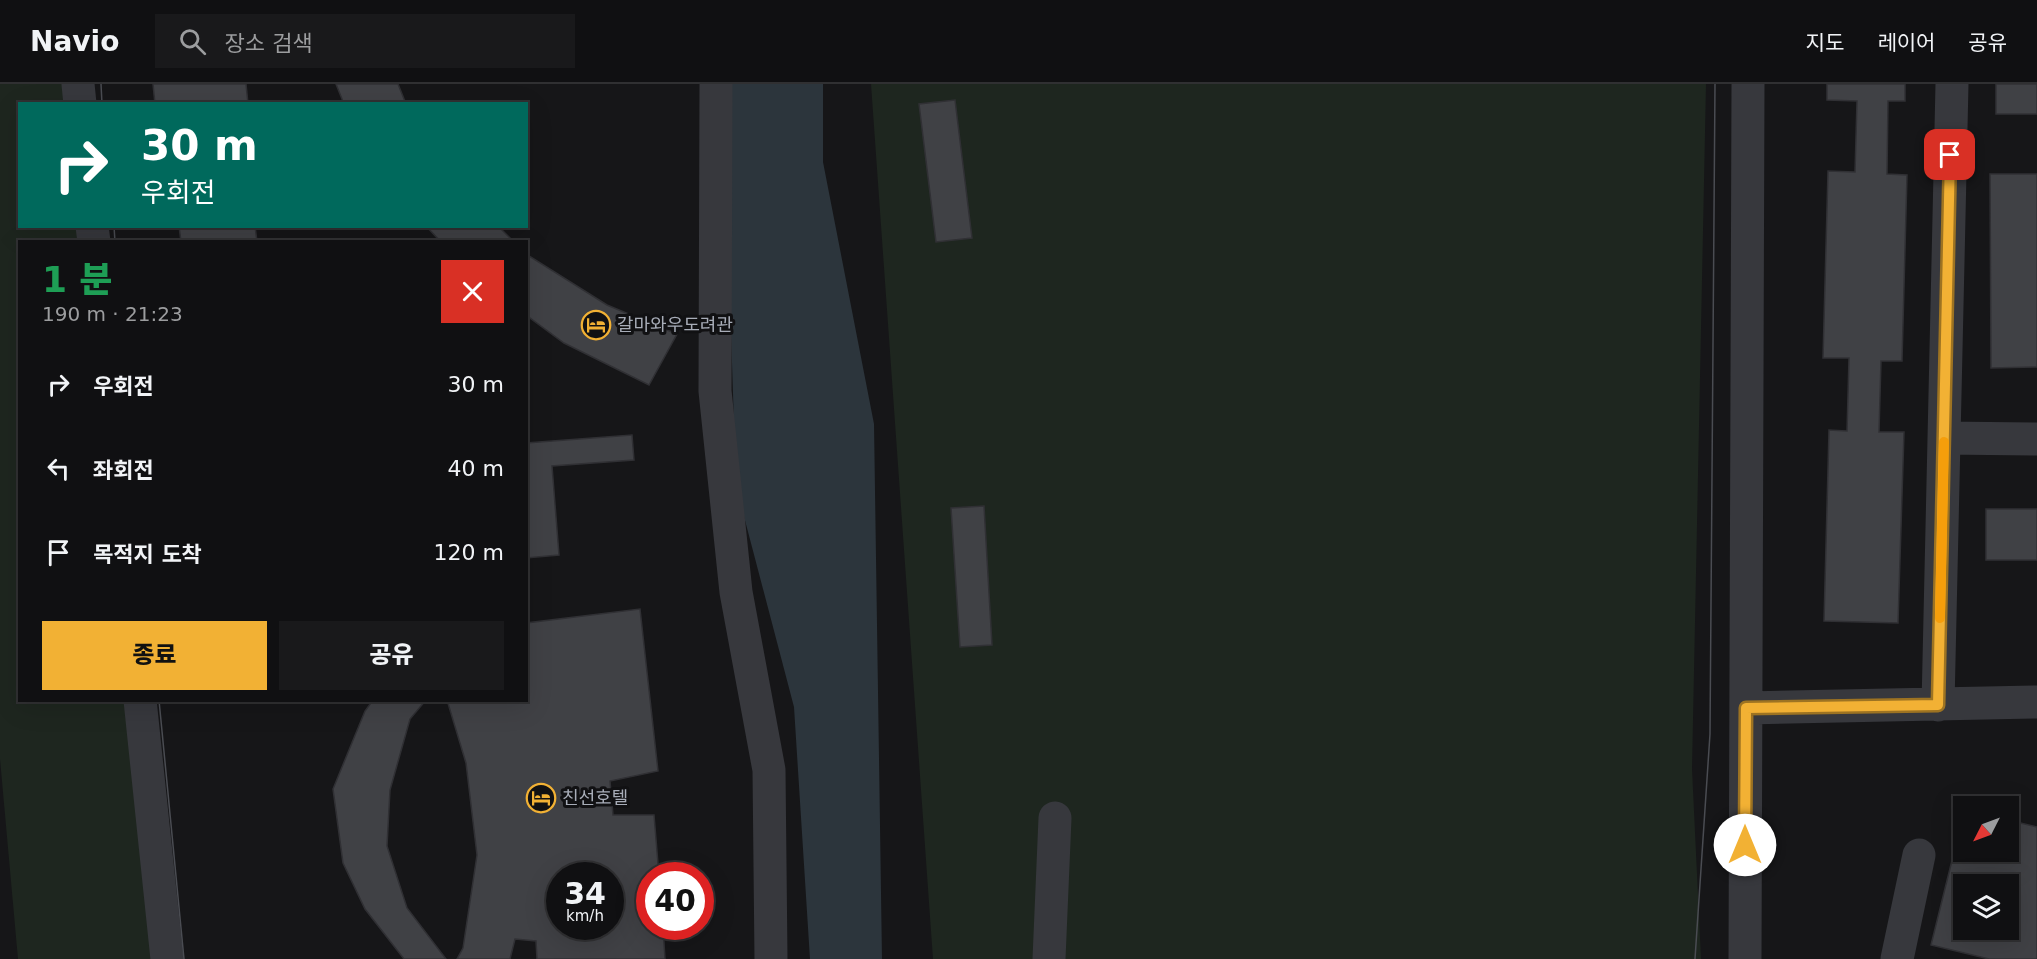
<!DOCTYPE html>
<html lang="ko">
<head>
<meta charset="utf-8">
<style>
	:root { --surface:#101012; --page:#19191b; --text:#f1f3f6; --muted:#9c9d9f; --line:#303032; --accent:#f2b134 }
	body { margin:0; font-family:"DejaVu Sans","Noto Sans KR",sans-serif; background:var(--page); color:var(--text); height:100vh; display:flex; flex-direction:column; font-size:22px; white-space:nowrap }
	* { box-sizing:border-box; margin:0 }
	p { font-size:20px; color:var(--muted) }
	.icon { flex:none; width:33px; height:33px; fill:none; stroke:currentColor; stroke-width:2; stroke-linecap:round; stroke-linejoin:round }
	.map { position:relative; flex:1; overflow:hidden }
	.drawer { position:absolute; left:18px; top:156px; width:510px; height:462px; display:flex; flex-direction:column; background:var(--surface); border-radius:0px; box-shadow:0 6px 24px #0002,0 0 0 2px var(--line) }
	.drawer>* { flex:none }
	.guide { position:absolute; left:18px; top:18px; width:510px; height:126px; border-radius:0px; box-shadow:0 6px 24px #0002,0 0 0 2px var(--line); background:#00695c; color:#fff; overflow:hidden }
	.needle { width:39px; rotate:228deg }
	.buttons { position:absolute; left:1953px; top:712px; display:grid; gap:12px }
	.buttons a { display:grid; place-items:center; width:66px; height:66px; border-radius:0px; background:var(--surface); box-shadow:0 6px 24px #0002,0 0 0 2px var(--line); font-size:30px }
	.speed { position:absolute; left:546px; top:778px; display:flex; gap:12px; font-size:30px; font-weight:700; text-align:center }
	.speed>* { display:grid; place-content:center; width:78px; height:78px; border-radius:50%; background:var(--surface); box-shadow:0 6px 24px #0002,0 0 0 2px var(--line); line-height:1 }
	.speed small { font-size:15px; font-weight:400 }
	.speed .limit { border:9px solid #d22; background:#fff; color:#111 }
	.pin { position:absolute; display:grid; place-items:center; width:51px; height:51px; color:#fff; margin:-26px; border-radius:12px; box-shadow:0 3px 9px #0006 }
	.me { position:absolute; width:66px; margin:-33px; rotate:0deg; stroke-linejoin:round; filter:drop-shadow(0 0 4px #0008) }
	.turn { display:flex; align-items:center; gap:21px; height:126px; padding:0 24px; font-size:27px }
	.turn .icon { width:78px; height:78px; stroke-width:2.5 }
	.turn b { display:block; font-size:42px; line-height:51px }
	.round { display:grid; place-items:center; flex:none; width:63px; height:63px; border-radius:0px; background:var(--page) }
	.headline { display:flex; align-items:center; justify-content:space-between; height:102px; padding:0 24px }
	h1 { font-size:36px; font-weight:800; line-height:45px; color:#1e9e55 }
	.action { display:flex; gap:12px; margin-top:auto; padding:12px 24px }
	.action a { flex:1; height:69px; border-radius:0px; background:var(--accent); color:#111; font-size:24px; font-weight:800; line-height:69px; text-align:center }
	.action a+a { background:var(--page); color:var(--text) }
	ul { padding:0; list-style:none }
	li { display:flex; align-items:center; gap:18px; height:84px; padding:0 24px }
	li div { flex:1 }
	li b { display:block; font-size:22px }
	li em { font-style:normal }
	header { display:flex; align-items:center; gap:36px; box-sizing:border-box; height:84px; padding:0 30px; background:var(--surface); border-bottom:2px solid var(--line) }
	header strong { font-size:28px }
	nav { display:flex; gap:33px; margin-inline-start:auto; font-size:21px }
	.search { width:420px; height:54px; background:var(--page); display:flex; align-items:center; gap:15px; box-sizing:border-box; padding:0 21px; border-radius:0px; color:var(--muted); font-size:22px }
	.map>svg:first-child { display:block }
</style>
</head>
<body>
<header>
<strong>Navio</strong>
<div class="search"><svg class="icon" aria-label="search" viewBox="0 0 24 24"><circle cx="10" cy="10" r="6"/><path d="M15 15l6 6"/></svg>장소 검색</div>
<nav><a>지도</a><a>레이어</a><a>공유</a></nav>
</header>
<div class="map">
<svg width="2037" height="875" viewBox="0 0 2037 875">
	<rect width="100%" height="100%" fill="#161618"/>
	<path fill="#1e261f" d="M0 0H78L80 19 20 20V142L92 143 94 157 20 158V616L140 617 167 875H18L0 675Z
		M871 0H1706L1692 685 1701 875H933Z"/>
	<path fill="#2c353c" d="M723 0H823V78L874 340 882 875H810L794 623 736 402Z"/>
	<path fill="#404145" stroke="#303034" stroke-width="1.5" fill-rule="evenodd" d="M153 0H246L248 20H155Z
		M336 0H398L406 20H344Z
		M1827 0H1905V17H1888L1887 90 1907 91 1902 277H1881L1879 348H1904L1898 539 1824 537 1829 346 1847 347 1849 274H1823L1828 87 1855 88 1857 17 1827 16Z
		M1996 0H2037V30H1996Z
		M955 16 972 154 936 158 919 20Z
		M1990 90H2037V283L1991 284Z
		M179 142H255L257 158H181Z
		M426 142H498L514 158H441Z
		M526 170 607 221 677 250 649 301 564 259 526 231Z
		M632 351 634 376 552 382 559 471 526 474V359Z
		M984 422 992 561 960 563 951 424Z
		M1986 425H2037V476H1986Z
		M640 525 658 687 610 697 613 731H654L659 792H650V843H663L665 875H537L536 857 515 855 510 875H457L463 864 477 771 466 679 447 616H526V539ZM560 792H610V843H560Z
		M373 616H426L410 635 390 706 387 762 407 824 446 875H404L365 825 343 779 333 705 365 627Z
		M1964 728V768H2008V736L2037 743V875H1989L1931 861ZM1964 801H2008V846H1964Z"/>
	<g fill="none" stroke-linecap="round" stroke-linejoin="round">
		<path stroke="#37383d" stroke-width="33" d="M78 0 80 20
			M716 0 715 307 736 508 769 686 771 875
			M92 142 94 158
			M1944 354 2037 355
			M140 616 167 875
			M1938 621 1952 0
			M1746 624 2037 618
			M1049 875 1055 734
			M1745 875 1748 0
			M1897 875 1919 771"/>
		<path stroke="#4a4c52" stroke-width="1.5" d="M101 0 102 20
			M114 142 115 158
			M159 616 184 875
			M1695 875 1710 650 1715 0"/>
	</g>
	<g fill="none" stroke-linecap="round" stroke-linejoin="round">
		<g stroke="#9d7322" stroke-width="15">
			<path id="route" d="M1745 761 1746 624 1938 621 1950 71"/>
		</g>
		<use href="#route" stroke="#f2b134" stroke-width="10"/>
		<path stroke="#f59e0b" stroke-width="10" d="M1940 534 1944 358"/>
	</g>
	<defs>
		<g id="hotel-ring" transform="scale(1.5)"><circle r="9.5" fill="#111113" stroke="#f2b134" stroke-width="1.5"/><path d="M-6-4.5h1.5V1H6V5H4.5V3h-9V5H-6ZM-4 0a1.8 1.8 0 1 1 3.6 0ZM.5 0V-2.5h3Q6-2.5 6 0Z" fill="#f2b134"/></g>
	</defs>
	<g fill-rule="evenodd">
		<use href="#hotel-ring" x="596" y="241"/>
		<use href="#hotel-ring" x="541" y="714"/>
	</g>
	<g text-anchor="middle" stroke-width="6" stroke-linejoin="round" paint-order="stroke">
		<g font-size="18" fill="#a8adb8" stroke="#111113" text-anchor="start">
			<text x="617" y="247">갈마와우도려관</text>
			<text x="562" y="720">친선호텔</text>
		</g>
	</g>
</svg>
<div class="buttons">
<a><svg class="needle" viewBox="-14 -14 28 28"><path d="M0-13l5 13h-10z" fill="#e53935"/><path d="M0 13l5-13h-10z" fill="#9c9d9f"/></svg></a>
<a><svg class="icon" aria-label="layers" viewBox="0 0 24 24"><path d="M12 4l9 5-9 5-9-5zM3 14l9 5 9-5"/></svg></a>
</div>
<div class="speed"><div>34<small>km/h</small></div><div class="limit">40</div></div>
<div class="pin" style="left:1950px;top:71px;background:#d93025"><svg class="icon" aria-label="arrive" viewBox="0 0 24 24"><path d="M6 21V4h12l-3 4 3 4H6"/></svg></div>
<svg class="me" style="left:1745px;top:761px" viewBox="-20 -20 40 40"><circle r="19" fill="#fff"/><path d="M0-13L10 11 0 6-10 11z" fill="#f2b134"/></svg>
<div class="guide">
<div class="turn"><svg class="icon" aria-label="right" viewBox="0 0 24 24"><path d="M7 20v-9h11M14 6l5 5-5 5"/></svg><div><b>30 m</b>우회전</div></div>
</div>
<section class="drawer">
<div class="headline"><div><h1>1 분</h1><p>190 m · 21:23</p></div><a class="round" style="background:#d93025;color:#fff"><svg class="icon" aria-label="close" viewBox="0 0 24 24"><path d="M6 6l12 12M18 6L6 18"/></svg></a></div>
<ul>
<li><svg class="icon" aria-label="right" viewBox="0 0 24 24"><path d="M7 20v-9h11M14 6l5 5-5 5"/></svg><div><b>우회전</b></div><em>30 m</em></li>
<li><svg class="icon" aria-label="left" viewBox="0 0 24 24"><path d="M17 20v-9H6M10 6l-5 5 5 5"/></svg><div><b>좌회전</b></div><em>40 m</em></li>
<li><svg class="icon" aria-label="arrive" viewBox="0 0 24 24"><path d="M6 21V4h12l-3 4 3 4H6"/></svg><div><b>목적지 도착</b></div><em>120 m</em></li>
</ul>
<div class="action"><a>종료</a><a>공유</a></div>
</section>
</div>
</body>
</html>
